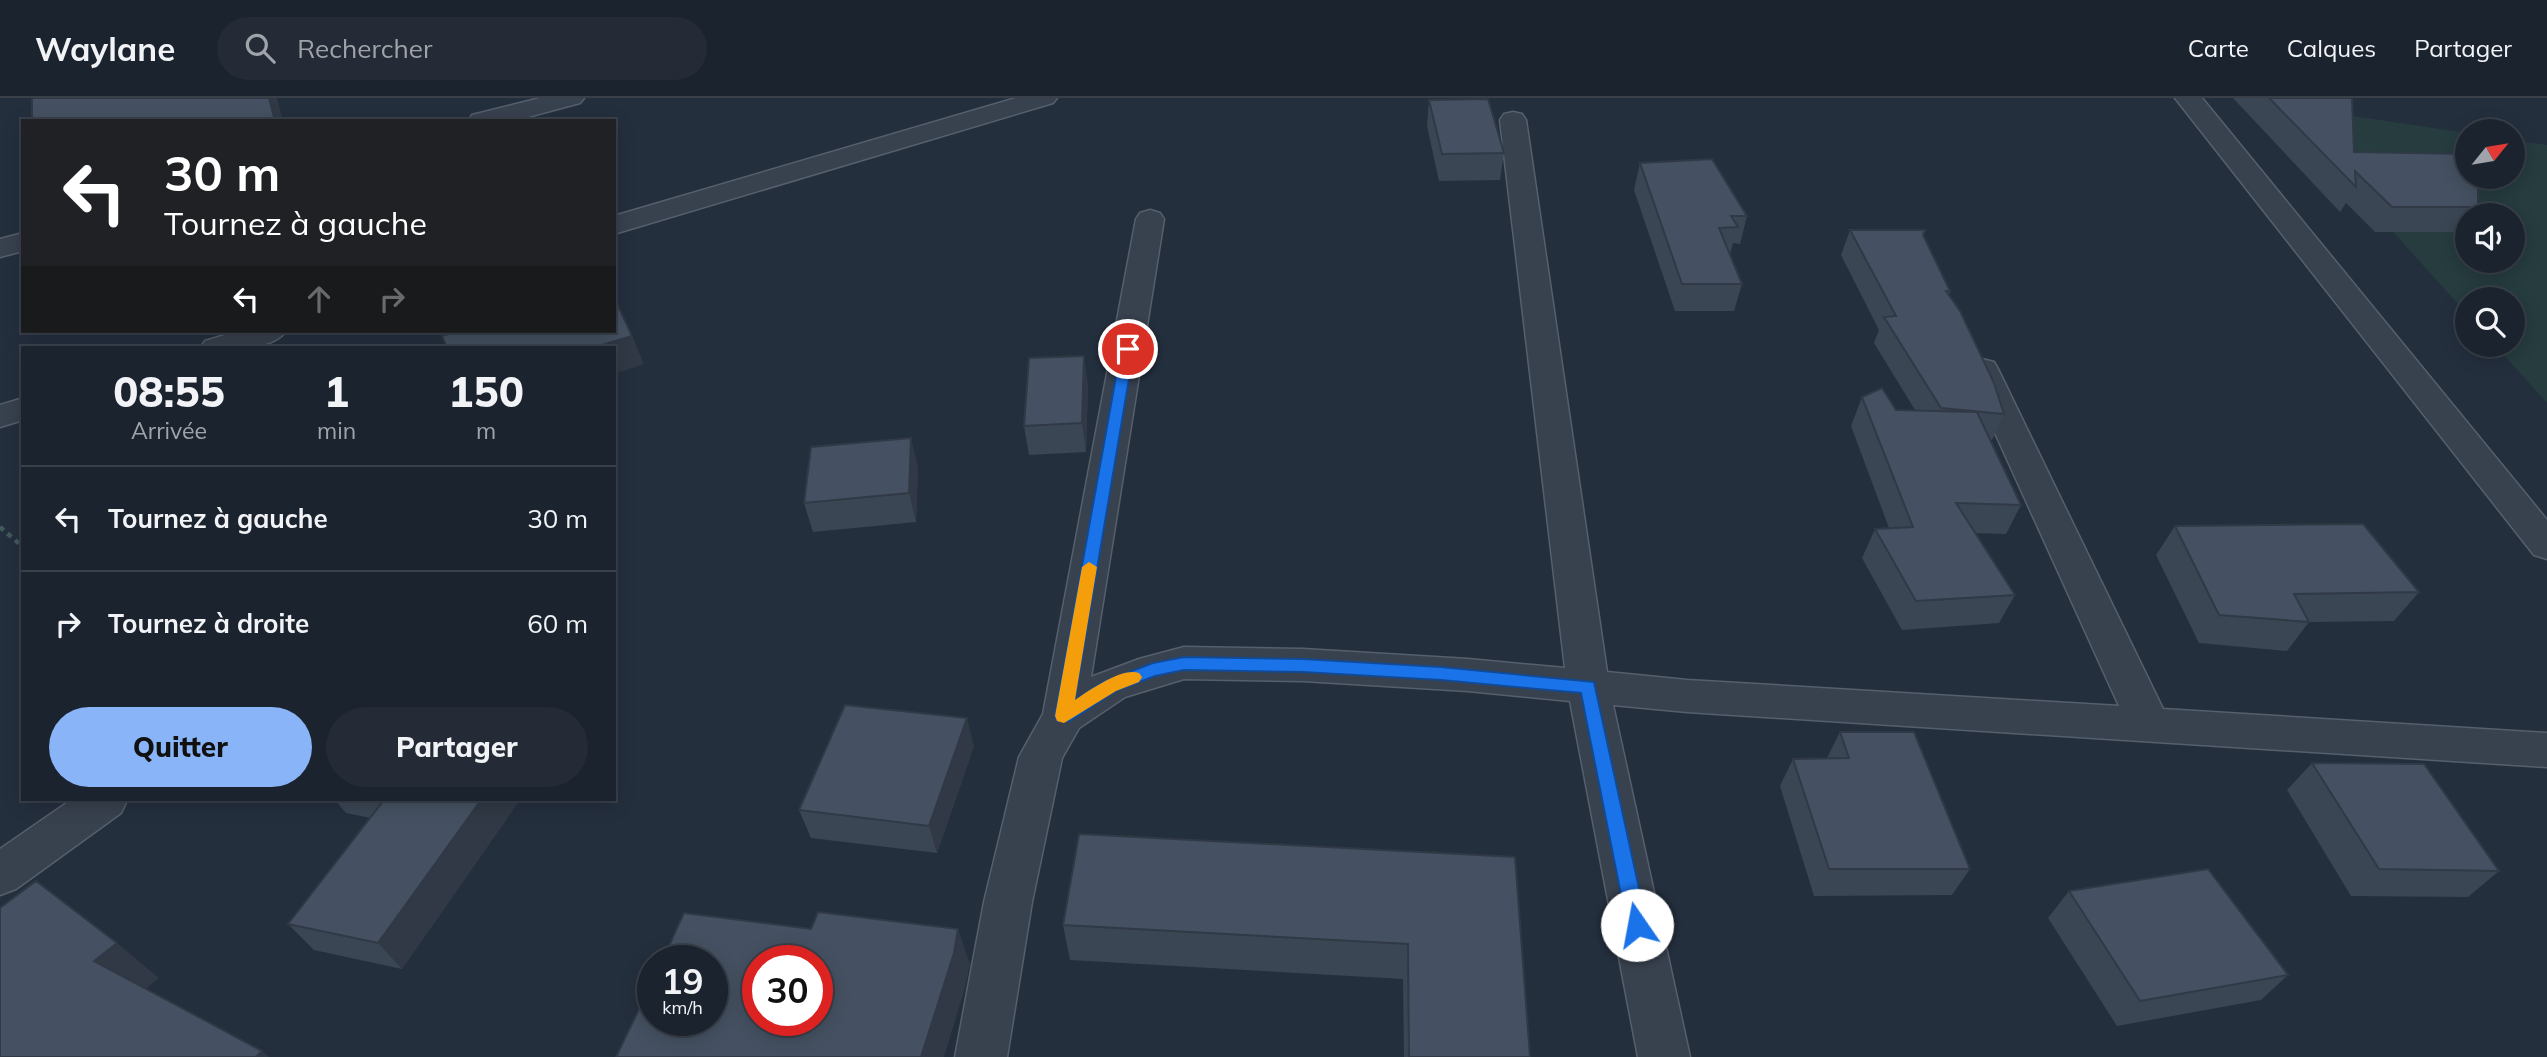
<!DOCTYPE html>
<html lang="fr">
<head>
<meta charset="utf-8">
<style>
	:root { --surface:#1b232e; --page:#242b36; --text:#f1f3f6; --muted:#a0a4aa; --line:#39404a; --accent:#8ab4f8 }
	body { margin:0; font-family:Mulish,sans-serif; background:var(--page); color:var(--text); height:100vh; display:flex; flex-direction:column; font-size:26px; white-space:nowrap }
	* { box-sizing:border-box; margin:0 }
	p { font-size:23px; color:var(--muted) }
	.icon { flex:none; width:38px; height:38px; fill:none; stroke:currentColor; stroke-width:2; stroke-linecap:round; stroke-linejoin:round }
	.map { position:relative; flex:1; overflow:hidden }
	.sheet { position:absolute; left:21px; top:248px; width:595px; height:455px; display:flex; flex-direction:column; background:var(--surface); border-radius:0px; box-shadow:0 4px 18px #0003,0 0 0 2px var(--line) }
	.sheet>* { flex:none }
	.hud { position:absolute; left:21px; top:21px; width:595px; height:214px; border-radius:0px; box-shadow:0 4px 18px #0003,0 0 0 2px var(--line); background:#202124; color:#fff; overflow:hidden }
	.needle { width:46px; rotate:60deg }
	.tools { position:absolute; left:2455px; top:21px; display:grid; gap:14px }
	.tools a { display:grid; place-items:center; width:70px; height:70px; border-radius:50%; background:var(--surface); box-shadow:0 4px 18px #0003,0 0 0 2px var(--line); font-size:35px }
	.speed { position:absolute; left:637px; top:847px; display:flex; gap:14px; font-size:35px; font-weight:700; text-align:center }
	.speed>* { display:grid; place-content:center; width:91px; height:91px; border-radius:50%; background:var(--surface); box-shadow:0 4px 18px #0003,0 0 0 2px var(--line); line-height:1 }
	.speed small { font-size:18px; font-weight:400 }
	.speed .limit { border:10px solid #d22; background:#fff; color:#111 }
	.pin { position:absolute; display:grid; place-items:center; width:60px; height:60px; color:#fff; margin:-30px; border:4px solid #fff; border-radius:50%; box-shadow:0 2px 7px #0007 }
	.me { position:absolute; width:77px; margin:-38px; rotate:348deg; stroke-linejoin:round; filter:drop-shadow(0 0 5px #0008) }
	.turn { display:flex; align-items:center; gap:24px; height:147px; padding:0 28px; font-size:32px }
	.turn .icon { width:91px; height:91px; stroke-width:2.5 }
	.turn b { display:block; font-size:49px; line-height:60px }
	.lanes { display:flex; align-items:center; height:66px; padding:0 28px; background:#0003; justify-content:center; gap:35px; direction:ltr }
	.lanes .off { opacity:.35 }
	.eta { display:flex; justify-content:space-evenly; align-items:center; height:119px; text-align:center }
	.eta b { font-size:42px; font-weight:800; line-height:49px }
	.action { display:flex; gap:14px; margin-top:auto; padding:14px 28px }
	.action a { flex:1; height:80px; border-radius:42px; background:var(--accent); color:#111; font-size:28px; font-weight:800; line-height:80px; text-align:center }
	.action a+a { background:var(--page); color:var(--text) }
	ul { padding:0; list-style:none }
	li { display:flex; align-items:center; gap:21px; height:105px; padding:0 28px; border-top:2px solid var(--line) }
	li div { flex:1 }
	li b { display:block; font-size:26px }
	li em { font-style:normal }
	header { display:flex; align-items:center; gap:42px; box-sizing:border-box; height:98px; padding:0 35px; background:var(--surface); border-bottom:2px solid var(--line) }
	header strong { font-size:33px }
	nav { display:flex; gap:38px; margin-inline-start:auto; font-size:24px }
	.search { width:490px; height:63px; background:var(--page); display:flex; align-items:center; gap:18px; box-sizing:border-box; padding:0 24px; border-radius:38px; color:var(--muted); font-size:26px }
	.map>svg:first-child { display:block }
</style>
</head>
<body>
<header>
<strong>Waylane</strong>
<div class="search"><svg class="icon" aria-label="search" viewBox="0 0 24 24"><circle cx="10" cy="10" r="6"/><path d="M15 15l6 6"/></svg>Rechercher</div>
<nav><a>Carte</a><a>Calques</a><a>Partager</a></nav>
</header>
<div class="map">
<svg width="2547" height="959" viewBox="0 0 2547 959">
	<rect width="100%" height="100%" fill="#242f3e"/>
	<path fill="#263c3f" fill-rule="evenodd" d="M2279 7 2467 35 2468 79H2513V42L2547 47V305L2495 247H2513V201H2468L2467 216ZM2468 117H2513V163H2468Z"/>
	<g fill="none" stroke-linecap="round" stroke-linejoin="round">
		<g stroke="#565f6c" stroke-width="3">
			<path id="street" d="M540 0H584L580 5 513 23H468L472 17Z
				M1016 0H1057L1053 5 614 136V118Z
				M2175 0H2202L2547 422V461L2534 457Z
				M1513 14 1522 16 1526 22 1607 574 1687 582 2119 608 1966 271 1970 264 1982 261 1994 264 1998 271 2163 611 2547 635V669L1687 614 1613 607 1690 959H1638L1570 603 1468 593 1303 583 1184 581 1125 599 1079 630 1062 660 1032 804 1007 959H955L984 804 1019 659 1043 616 1136 121 1140 115 1150 112 1160 115 1164 121 1091 579 1139 561 1184 549 1303 551 1468 561 1565 570 1500 22 1504 16Z
				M23 135V153L0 159V141Z
				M238 233H286C272 254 223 251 200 250L205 243Z
				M23 300V322L0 329V307Z
				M71 702H127L121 715 16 791 0 797V751Z"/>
		</g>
		<path stroke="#44595c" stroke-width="4.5" stroke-dasharray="5 5" stroke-linecap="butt" d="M0 429 23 449"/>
		<use href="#street" fill="#38414e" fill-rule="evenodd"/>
	</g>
	<path fill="#3b4654" d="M2233 0H2352L2354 54 2478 109 2472 117H2468V123L2460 134H2375L2346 105 2340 114Z
		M1429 2 1504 55 1500 82 1439 83 1427 28Z
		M1640 65 1747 118 1740 146 1733 145 1730 157 1742 186 1734 213H1675L1634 92Z
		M1850 132 1923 137 1950 193 1949 197 2004 316 1992 342H1990L2021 407 2006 436 1975 435 2015 497 1999 525 1902 532 1862 460 1875 431 1889 430 1851 328 1862 299 1896 312H1915L1874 245 1879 232 1841 157Z
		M1088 286 1086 354 1029 357 1024 328Z
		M918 369 916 424 813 434 804 405Z
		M2175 428 2419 494 2394 523 2309 524 2287 553 2199 545 2156 457Z
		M1840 634 1970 771 1952 797 1814 798 1780 688 1793 661 1827 660Z
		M974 648 937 755 811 740 799 712Z
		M2312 665 2499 773 2468 799 2351 798 2287 692Z
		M335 702H518L519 703 402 871 314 852 288 826 371 720 346 715Z
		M1515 759 1530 959H1404L1403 881 1070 862 1063 827Z
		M2069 793 2288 877 2261 902 2117 928 2048 820Z"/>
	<path fill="#303945" d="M269 0H277L283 23H275Z
		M632 238 644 266 614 276V250H592Z
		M1084 258 1088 286 1086 354 1082 325Z
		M911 340 918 369 916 424 909 395Z
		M967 620 974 648 937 755 929 728Z
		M481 702 519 703 402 871 378 845Z
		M958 831 970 866 965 890 944 959H921Z
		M117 845 159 880 137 898 94 863Z
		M262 953 269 959H256Z"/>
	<path fill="#455162" stroke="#303945" stroke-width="2" fill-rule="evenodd" d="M32 0H269L275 23H32Z
		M2269 0H2352L2354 54 2468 56V79H2478V109H2392L2355 73 2356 89Z
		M1488 1 1504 55 1442 56 1429 2Z
		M1712 61 1747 118H1731L1738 129 1719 130 1742 186H1682L1640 65Z
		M1850 132H1925L1923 137 1950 193H1946L1960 213 1994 285 2004 316 1941 310 1884 219 1896 218Z
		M614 199 632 238 592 250H447L442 238 459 233H614Z
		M1084 258 1082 325 1024 328 1029 260Z
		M1882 290 1896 312 1977 314 2021 407 1956 405 2015 497 1916 503 1875 431 1913 429 1862 299Z
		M911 340 909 395 804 405 811 349Z
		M2363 426 2419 494 2294 496 2309 524 2219 517 2175 428Z
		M845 607 967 620 929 728 799 712Z
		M1840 634H1914L1970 771H1829L1793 661 1849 660Z
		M2312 665 2424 666 2499 773 2379 771Z
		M384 702H481L378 845 288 826Z
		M1079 736 1515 759 1530 959H1409L1408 846 1063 827Z
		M2208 771 2288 877 2140 903 2069 793Z
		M36 783 117 845 94 863 262 953 256 959H0V810Z
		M818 814 958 831 954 855 921 959H616L653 882V922H712V863H662L684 815 811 831ZM758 863H817V922H758Z"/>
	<path fill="#1a73e8" stroke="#114b97" stroke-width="2" d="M1128 247 1134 251 1075 602 1103 584 1153 565 1184 559 1303 561 1441 569 1594 584 1647 827 1644 833 1637 836 1630 833 1627 827 1581 595 1441 582 1303 574 1184 572 1155 578 1116 593 1070 623H1057L1055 618 1121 251Z"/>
	<path fill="#f59e0b" d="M1089 464 1097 469 1075 602C1090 592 1122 569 1139 575L1142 579 1139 584 1116 593 1064 625 1057 623 1055 618 1082 469Z"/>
</svg>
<div class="tools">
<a><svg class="needle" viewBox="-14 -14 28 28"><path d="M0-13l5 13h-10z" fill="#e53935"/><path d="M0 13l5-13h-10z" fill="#a0a4aa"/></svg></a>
<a><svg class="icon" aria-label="sound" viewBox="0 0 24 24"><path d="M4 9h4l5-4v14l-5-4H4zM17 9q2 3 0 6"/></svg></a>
<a><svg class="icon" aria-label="search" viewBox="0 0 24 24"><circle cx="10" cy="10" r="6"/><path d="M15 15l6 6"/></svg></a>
</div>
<div class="speed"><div>19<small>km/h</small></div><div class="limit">30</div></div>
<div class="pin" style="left:1128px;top:251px;background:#d93025"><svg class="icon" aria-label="arrive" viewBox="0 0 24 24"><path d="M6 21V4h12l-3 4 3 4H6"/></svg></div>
<svg class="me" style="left:1637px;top:827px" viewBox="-20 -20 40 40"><circle r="19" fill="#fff"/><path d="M0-13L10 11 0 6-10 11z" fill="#1a73e8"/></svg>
<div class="hud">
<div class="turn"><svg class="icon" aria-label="left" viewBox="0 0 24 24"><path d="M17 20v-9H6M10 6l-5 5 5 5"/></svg><div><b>30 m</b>Tournez à gauche</div></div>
<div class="lanes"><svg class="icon" aria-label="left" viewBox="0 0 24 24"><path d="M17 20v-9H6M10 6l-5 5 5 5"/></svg><svg class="icon off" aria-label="ahead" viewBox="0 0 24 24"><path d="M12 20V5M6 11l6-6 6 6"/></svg><svg class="icon off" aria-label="right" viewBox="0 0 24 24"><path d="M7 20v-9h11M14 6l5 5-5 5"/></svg></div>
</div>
<section class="sheet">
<div class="eta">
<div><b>08:55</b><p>Arrivée</p></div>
<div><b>1</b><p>min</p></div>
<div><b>150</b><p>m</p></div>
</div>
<ul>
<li><svg class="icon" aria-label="left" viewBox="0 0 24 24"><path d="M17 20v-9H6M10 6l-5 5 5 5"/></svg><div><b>Tournez à gauche</b></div><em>30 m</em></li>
<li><svg class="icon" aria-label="right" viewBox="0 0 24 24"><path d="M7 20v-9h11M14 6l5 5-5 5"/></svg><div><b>Tournez à droite</b></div><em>60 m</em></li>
</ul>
<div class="action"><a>Quitter</a><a>Partager</a></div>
</section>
</div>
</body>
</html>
